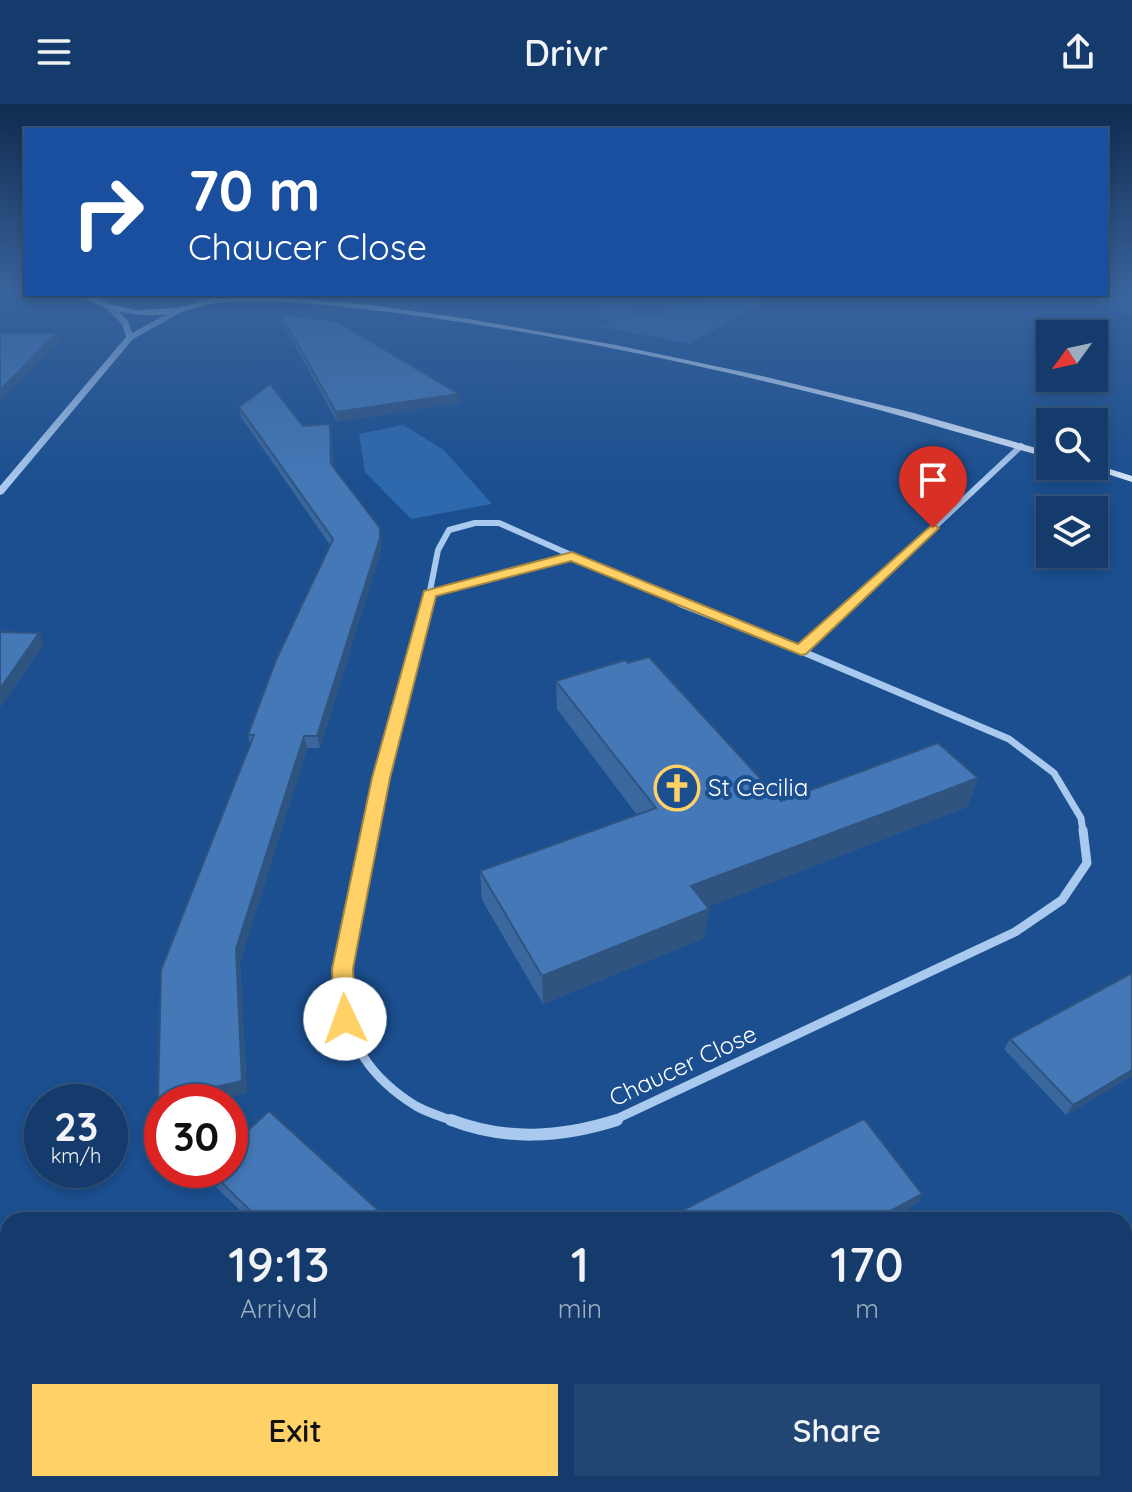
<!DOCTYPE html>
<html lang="en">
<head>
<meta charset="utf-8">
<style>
	:root { --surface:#143b6b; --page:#214673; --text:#f1f3f6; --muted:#9dadc1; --line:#33557e; --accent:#ffd166 }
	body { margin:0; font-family:Quicksand,sans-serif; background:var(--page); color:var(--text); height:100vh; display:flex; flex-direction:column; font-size:30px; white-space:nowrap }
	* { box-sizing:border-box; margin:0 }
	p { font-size:26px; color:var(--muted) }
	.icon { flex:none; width:44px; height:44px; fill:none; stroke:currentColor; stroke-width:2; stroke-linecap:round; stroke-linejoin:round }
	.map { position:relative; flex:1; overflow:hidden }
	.side { position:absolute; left:0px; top:1108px; width:1132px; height:280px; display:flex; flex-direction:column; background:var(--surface); border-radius:24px 24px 0 0; box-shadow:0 4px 12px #0003,0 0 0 2px var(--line) }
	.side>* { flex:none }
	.hud { position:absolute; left:24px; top:24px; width:1084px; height:168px; border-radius:0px; box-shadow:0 4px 12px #0003,0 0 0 2px var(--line); background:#1a4fa0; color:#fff; overflow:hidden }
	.needle { width:52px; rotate:237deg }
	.controls { position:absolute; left:1036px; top:216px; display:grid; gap:16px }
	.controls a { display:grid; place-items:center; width:72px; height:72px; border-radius:0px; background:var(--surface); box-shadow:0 4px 12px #0003,0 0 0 2px var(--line); font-size:40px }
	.speed { position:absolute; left:24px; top:980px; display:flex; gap:16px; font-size:40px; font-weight:700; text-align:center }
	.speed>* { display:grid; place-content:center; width:104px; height:104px; border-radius:50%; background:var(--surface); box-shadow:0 4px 12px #0003,0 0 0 2px var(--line); line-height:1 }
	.speed small { font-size:20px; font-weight:400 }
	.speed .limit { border:12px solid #d22; background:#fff; color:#111 }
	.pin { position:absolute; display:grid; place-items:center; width:68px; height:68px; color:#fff; margin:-82px -34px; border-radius:50% 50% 50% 0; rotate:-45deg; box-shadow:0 0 8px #0007 }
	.pin .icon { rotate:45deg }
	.me { position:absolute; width:88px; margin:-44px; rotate:357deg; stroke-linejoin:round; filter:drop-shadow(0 0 6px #0008) }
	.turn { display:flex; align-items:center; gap:28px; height:168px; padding:0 32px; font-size:36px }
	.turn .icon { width:104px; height:104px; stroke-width:2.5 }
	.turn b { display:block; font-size:56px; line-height:68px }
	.eta { display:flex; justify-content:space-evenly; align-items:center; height:136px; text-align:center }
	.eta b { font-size:48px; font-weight:600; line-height:56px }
	.primary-button { display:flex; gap:16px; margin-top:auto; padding:16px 32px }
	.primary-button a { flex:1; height:92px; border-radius:0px; background:var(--accent); color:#111; font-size:32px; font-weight:600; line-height:92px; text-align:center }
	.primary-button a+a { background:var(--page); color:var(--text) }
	header { display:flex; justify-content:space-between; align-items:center; height:104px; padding:0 32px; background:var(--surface); font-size:36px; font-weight:600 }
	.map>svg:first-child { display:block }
</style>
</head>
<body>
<header><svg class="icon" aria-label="menu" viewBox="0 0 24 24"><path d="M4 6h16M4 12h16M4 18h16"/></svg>Drivr<svg class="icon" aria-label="share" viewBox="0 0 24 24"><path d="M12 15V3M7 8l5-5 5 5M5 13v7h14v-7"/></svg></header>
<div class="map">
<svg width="1132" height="1388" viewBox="0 0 1132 1388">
	<rect width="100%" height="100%" fill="#1b4f8f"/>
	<path fill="#2e69ad" d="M1106 186H1132V213L1075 190H1106Z
		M740 190H776L690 240 598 222 606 221 611 216 598 214 600 206 626 202 628 209 648 213 663 210 665 203 728 191 733 194Z
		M403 321 444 346 492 400 411 415 365 368 359 330Z"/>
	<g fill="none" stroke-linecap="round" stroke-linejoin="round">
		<path stroke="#a9c9ee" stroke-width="6" d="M430 490 571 453
			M427 502 438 446 449 426 475 419H499L686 502
			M850 502 1021 342"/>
		<path stroke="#a9c9ee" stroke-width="7" d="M681 500 801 547
			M801 547 1009 635 1054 669 1081 714 1083 728
			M801 547 852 500
			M370 728 381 674 427 500"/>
		<path stroke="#a9c9ee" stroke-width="9" d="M370 726C349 830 304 933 416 1002 428 1009 443 1013 456 1018
			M610 1018 1015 828 1062 796 1087 759 1083 726"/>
		<path stroke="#a9c9ee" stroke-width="12" d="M451 1016C506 1037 560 1034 617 1016"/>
		<path fill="#a9c9ee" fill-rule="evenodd" d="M108 202H114L128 217 132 229 182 202 189 204 133 235 3 390 0 391V382L126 233 122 220 108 206Z"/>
		<path fill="#d6e6fa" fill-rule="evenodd" d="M77 190H88L113 201 136 206 178 204 217 193H274L372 201 469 215 616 241 762 272 910 308 1050 348V354C978 335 906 312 833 294 673 254 509 221 344 203 302 198 259 195 217 199 205 200 193 205 182 208 146 215 108 210 77 190Z
			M1094 360 1132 372V378L1083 362Z"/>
	</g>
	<path fill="#3a679d" d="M281 211 459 290V299L337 318 283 220Z
		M239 303 332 331 333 362 380 424 381 446 320 644H307L240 858 247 989 205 998 250 640 248 631 330 441 241 313Z
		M556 577 781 697 978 674 967 703 707 803 704 834 543 900 482 796 480 767 637 711 557 605Z
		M1010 935 1132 972 1066 1011 1004 945Z
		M208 1066H230L389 1116H250L216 1083Z"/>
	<path fill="#305480" d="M57 229 59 238 0 298V286Z
		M459 290V299L337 318 336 308Z
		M330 320 332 331 333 371 331 360Z
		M380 424 381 446 320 644 317 632Z
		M39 529 44 540 0 604V585Z
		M304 632 307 644 240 858 247 989 205 998H162V1004L158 996Z
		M978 674 967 703 688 811 691 782Z
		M709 805 704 834 543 900 542 872Z
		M1132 966V972L1066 1011 1073 1001Z
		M922 1090 917 1100 887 1116H874Z"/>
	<path fill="#4478b7" stroke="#305480" stroke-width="2" d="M281 211 336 217 459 290 336 308Z
		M0 229H57L0 286Z
		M270 280 303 322 330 320 331 360 380 424V434L317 632H304L236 845 242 977 158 996 161 866 254 631H248L276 556 333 435 239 303Z
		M0 528 39 529 0 585Z
		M649 553 781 697 938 639 978 674 691 782 709 805 542 872 480 767 656 704 556 577 625 556 628 559Z
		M1132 869V966L1073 1001 1010 935Z
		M269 1007 389 1116H260L209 1066H230V1043Z
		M864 1015 922 1090 874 1116H663Z"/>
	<linearGradient id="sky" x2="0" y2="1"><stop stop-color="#0f2b4f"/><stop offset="0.49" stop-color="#39639b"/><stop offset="1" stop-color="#39639b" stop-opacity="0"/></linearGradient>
	<rect width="1132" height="380" fill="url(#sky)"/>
	<path fill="#ffd166" stroke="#a68842" stroke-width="2" d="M933 420 939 424 937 426 806 550 801 551 571 457 436 492 390 674 358 838 353 865 356 915 353 921 345 924 337 921 334 915 332 865 372 674 424 487 572 448 798 540Z"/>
	<defs>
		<g id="church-ring" transform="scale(2.3)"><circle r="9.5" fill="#1b4f8f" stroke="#ffd166" stroke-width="1.5"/><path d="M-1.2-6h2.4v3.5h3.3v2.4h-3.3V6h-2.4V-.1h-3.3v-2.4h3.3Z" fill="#ffd166"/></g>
	</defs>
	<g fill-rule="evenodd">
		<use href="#church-ring" x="677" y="684"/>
	</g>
	<g text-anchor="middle" stroke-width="8" stroke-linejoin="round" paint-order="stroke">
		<g font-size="24" fill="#fff" stroke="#1b4f8f" text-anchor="start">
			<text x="708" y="692">St Cecilia</text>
		</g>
		<g font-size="24" fill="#fff" stroke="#1b4f8f">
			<text transform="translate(683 962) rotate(-25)" y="8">Chaucer Close</text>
		</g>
	</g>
</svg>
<div class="controls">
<a><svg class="needle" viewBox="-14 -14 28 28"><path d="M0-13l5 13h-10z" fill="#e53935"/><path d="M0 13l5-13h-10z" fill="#9dadc1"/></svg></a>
<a><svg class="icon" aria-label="search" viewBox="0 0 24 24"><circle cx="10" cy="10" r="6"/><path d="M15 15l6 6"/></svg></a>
<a><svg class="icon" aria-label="layers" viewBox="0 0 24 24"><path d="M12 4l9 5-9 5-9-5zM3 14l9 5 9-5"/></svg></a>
</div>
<div class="speed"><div>23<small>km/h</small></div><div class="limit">30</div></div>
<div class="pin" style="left:933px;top:424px;background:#d93025"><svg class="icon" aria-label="arrive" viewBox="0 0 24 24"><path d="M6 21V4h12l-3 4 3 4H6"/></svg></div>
<svg class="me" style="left:345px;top:915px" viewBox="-20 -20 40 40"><circle r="19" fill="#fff"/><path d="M0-13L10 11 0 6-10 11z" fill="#ffd166"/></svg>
<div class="hud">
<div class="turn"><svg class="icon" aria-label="right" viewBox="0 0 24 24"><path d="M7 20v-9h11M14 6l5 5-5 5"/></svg><div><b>70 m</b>Chaucer Close</div></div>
</div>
<section class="side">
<div class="eta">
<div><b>19:13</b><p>Arrival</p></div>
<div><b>1</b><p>min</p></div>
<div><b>170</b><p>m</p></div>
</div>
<div class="primary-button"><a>Exit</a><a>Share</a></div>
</section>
</div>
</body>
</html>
